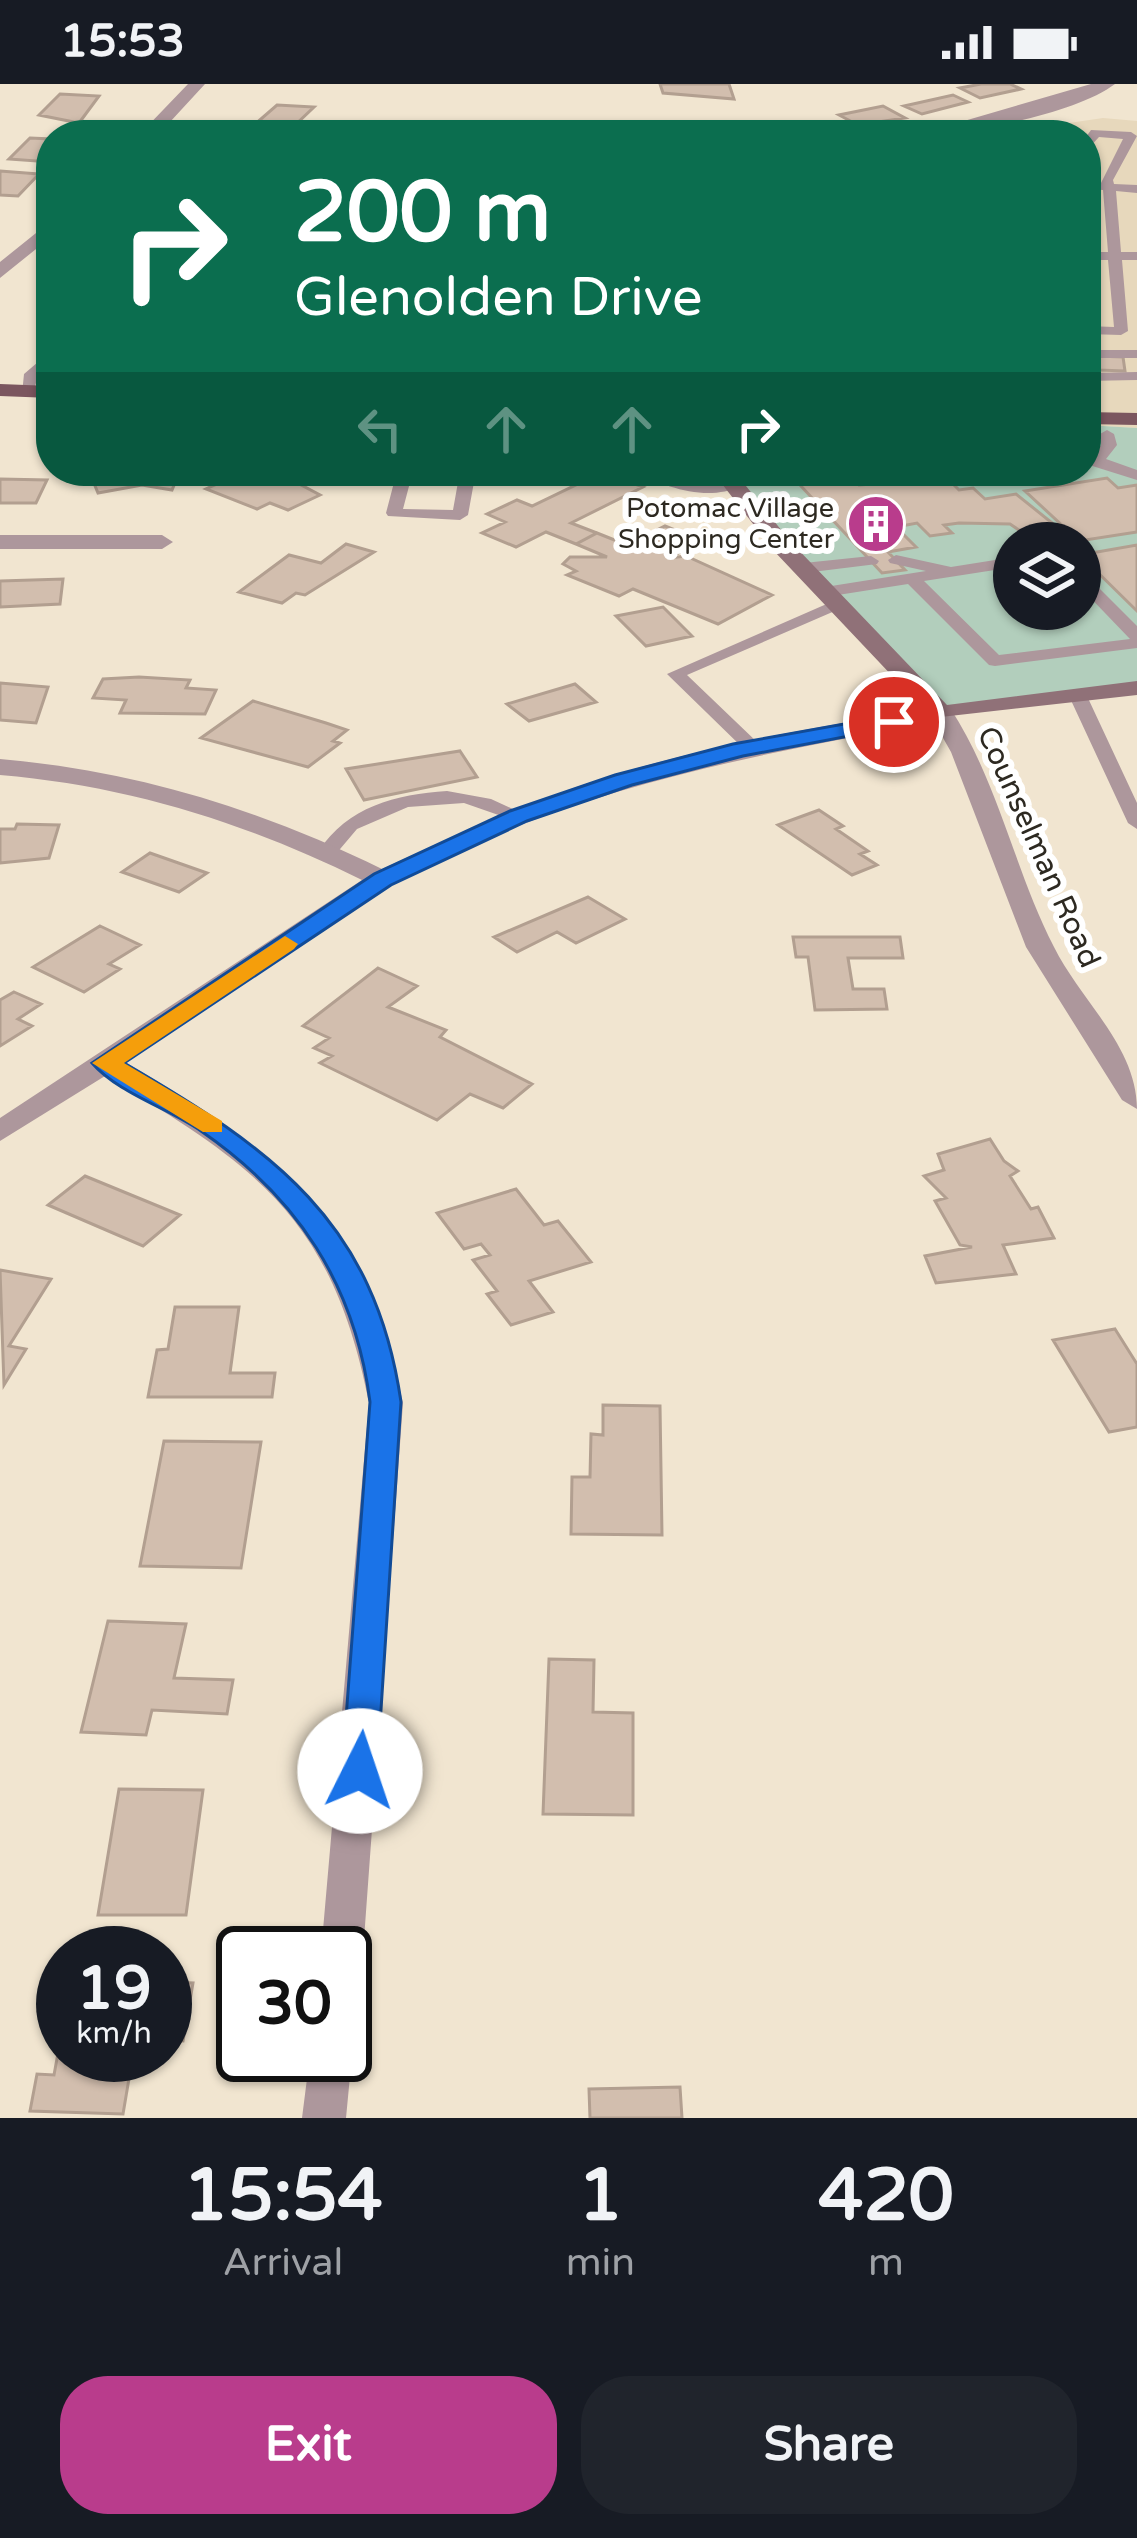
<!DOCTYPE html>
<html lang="en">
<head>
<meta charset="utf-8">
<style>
	:root { --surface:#171b24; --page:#20242c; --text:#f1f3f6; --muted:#9ea1a6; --accent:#b93c8c }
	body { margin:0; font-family:"Varela Round",sans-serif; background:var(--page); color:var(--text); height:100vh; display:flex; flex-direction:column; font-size:45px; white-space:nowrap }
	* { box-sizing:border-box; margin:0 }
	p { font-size:39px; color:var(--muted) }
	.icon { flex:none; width:66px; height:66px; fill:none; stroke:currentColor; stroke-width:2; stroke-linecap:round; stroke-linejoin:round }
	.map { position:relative; height:2034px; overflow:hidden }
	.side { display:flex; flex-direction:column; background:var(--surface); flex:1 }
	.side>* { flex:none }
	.top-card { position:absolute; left:36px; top:36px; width:1065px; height:366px; border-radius:48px; box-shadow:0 3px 9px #0004; background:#0b6e4f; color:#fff; overflow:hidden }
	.buttons { position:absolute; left:993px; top:438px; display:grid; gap:24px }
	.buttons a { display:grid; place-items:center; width:108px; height:108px; border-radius:50%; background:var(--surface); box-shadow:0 3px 9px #0004; font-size:60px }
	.speed { position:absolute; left:36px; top:1842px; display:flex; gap:24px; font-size:60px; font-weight:700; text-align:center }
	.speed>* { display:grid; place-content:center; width:156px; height:156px; border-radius:50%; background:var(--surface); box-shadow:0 3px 9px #0004; line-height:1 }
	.speed small { font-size:30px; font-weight:400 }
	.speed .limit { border:6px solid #111; border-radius:18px; background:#fff; color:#111 }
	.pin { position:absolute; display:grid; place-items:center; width:102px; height:102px; color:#fff; margin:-51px; border:6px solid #fff; border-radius:50%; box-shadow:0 3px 12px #0007 }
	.me { position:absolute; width:132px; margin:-66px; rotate:4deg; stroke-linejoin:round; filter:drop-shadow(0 0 9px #0008) }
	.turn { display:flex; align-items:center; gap:42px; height:252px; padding:0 60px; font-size:54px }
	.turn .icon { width:156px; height:156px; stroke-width:2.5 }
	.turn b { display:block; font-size:84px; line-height:102px }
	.lanes { display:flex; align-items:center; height:114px; padding:0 60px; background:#0003; justify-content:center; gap:60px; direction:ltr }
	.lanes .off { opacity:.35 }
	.eta { display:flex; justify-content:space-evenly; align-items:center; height:204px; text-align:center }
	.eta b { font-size:72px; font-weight:700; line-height:84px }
	.cta { display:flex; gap:24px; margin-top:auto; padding:24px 60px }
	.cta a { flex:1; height:138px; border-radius:48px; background:var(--accent); color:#fff; font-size:48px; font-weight:700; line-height:138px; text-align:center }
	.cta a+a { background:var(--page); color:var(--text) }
	.status { display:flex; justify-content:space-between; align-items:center; height:84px; padding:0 60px; background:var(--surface); direction:ltr }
	.status svg { height:33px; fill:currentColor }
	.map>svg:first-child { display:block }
</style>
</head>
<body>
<div class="status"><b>15:53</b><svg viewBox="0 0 49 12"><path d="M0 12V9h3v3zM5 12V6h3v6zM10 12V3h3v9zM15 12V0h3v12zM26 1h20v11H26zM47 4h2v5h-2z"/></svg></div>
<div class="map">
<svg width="1137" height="2034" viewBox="0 0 1137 2034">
	<rect width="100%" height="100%" fill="#f1e5d0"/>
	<path fill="#e7d8bc" d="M1103 34 1137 37V344L1086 341V51H1028L1035 44Z"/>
	<path fill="#b2cebc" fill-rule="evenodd" d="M1086 341 1137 344V604L941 629 723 387H1086ZM1014 459H1080V525H1014Z"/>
	<path fill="#d2beae" stroke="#b29f90" stroke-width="3" d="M660 0H729L734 15 663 9Z
		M981 0H1010L1021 5 980 14 960 4Z
		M60 10 99 12 79 39 39 31Z
		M953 11 968 18 922 30 904 22Z
		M277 21 314 23 293 43 254 41Z
		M883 22 905 34 858 41 839 31Z
		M828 39 843 46 774 50Z
		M30 54 51 55 50 78 9 75Z
		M0 87 39 90 18 112 0 111Z
		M1097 272 1123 273 1125 287 1098 286Z
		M89 387H180L172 406 142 401 98 409Z
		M246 387 275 396 284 392 320 411 288 426 270 419 257 425 206 405Z
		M603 388 643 403 571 439 597 449 576 460 546 448 516 463 482 449 505 438 487 430 517 416 532 422Z
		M822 390 849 391 859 401 948 395 959 406 973 404 985 415 1016 410 1077 459H1038L1010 440 959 439 944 441 952 449 930 452 917 439 896 443 916 463 888 468 905 486 882 489 800 401Z
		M1107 394 1118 404 1137 401V448L1079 457 1025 407Z
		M0 395 47 396 36 419H0Z
		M665 442 702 457 669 474 686 472 772 511 718 540 633 505 619 512 567 491 576 487 563 480 570 473H607L576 460 597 449 627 461Z
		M346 460 374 468 305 511 296 509 282 519 239 508 289 471 321 479Z
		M1137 461V527L1080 471Z
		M63 495 60 520 0 523V497Z
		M663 523 692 552 646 562 616 532Z
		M139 593 190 596 186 604 216 606 205 630 120 629 126 616 93 614 103 595Z
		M0 599 48 603 36 639 0 636Z
		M575 600 596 618 529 637 507 620Z
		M253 617 326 639 347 646 333 657 340 659 308 683 201 654Z
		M460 667 477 693 364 716 346 685Z
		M819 726 843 742 836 745 868 767 860 770 877 781 852 791 778 741Z
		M17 740 59 741 49 774 0 779V745H15Z
		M150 769 207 789 179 808 122 788Z
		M588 813 625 835 576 859 557 848 517 868 494 853Z
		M100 842 140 861 109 880 120 885 84 908 33 883Z
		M793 853H900L903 874H848L853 905H884L887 925 815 926 808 873H796Z
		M378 884 417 902 388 923 446 946 440 953 532 1000 503 1024 470 1010 437 1036 320 979 332 972 314 964 329 954 303 942Z
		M14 908 41 920 18 935 32 942 0 962V916Z
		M990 1055 1004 1077 1018 1087 1010 1092 1031 1125 1038 1123 1054 1154 1003 1161 1016 1190 936 1199 925 1172 972 1163 960 1161 935 1117 946 1114 924 1092 944 1086 938 1070Z
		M85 1092 180 1131 143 1162 48 1121Z
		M516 1105 544 1141 558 1137 591 1178 529 1197 553 1228 511 1241 487 1210 497 1207 473 1176 490 1171 481 1160 464 1165 437 1129Z
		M0 1186 51 1195 9 1262 26 1265 4 1301Z
		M175 1223H239L230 1289H275L272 1313H148L157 1266 168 1265Z
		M1115 1245 1137 1280V1343L1109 1348 1053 1256Z
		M603 1321 660 1322 662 1451 571 1450 572 1393H590L591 1350 603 1351Z
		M164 1357 261 1358 241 1484 140 1482Z
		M108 1537 186 1540 174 1594 233 1596 227 1630 152 1626 146 1651 81 1648Z
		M549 1575 594 1576 593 1628 633 1629V1731L543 1730Z
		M119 1705 203 1706 186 1831H98Z
		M165 1898 193 1899 183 1957 165 1956Z
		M63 1942V1971H133L123 2030 30 2027 37 1990 54 1991Z
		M680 2003 682 2034H590L589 2005Z"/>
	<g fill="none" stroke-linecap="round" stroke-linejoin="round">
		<path fill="#ad979c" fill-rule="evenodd" d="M1091 46 1131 48 1137 52 1113 96 1114 100 1137 101V109L1116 107 1121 168H1137V176H1122L1128 247 1121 251 1086 250V242L1114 243 1108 176H1086V168H1108L1103 106 1086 105V97L1101 99 1123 55 1099 53 1086 67V53Z
			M1086 266H1137V274H1086Z
			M51 267V279L38 291 34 307 22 310 24 290Z
			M1137 288V296L1086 297V289Z
			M1107 346 1114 350 1117 361 1106 375 1137 386V396L1086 380V372H1093L1101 361 1100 350Z
			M397 387H413L403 425 453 426 460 387H476L468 431 460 436 388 432 386 429Z
			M637 387C662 387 677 398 698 399 714 400 726 395 739 402 711 418 663 404 637 387Z
			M896 471 951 483 1014 473V483L924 497 999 571 1130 555 1080 503V489L1086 491 1137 542V564L995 582 989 581 908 500 825 513 817 508 825 503 926 487 890 479 888 476Z
			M871 472 879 477 877 480 804 489 796 484 804 479Z
			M838 515 844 517V523L687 591 758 659V667H746L667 590Z
			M1078 607 1087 612 1137 719V745L1128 739 1069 612Z
			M447 707 491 715 528 732 519 738 464 719 408 723 357 745 335 771 328 773 319 767C347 723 396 710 447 707Z"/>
		<path fill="#ad979c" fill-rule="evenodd" d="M188 0H205L158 51H139Z
			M1091 0H1115C1075 30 967 51 916 51Z
			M51 137V153L0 194V178Z
			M0 451H162L173 458 162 465H0Z
			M941 622 950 624C998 697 1014 785 1054 863 1081 917 1137 963 1137 1025L1122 1016 1026 863 951 668 934 638C747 672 560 707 392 801 301 851 212 920 125 978 284 1072 363 1131 403 1319L363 1869 357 1881 345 1885V1869H321L369 1319C333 1136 259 1083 105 992L0 1057V1034L362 796C246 739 130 702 0 691V675C136 687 260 725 382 785 459 750 534 715 614 691 721 658 831 641 941 622Z
			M345 1958 352 1971 346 2034H302L310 1971H345Z"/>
		<path fill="#907178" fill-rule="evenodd" d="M712 387H734L790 457 947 621 1137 597V611L932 634 774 467Z"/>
		<path fill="#7b565f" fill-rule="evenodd" d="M0 300 51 302V314L0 312Z
			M1086 328 1137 329V341L1086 340Z"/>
	</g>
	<path fill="#1a73e8" stroke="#114b97" stroke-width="3" d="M894 631 905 638 902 642 743 672 632 701 527 737 391 801 124 979C272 1065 375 1137 401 1318L377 1687 372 1696H347L342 1687 370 1318C355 1201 298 1114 201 1047 168 1024 118 1009 92 979L374 790 510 727 615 691 733 660Z"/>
	<path fill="#f59e0b" d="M285 852 298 860 294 865 124 979 222 1037V1048H203L92 979Z"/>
	<defs>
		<g id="building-disc" transform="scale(3)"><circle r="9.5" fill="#b93c8c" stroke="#fff"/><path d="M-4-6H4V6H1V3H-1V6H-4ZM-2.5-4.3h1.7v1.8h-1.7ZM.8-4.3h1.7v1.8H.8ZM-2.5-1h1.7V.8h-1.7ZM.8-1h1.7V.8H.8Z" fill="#fff"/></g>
	</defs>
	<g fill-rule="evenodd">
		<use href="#building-disc" x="876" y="440"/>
	</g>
	<g text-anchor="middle" stroke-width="12" stroke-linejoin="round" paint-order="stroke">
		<g font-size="27" fill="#2d2921" stroke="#fff" text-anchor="end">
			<text x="834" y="433">Potomac Village<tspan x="834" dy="31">Shopping Center</tspan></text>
		</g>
		<g font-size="30" fill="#2d2921" stroke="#fff">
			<text transform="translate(1039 763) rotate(66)" y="10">Counselman Road</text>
		</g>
	</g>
</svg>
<div class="buttons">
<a><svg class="icon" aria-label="layers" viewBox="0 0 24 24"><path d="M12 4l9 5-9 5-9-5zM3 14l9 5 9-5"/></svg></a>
</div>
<div class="speed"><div>19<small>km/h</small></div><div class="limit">30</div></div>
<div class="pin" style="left:894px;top:638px;background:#d93025"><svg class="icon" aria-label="arrive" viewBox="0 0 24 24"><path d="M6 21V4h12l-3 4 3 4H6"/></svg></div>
<svg class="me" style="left:360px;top:1687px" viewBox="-20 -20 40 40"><circle r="19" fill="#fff"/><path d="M0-13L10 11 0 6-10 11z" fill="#1a73e8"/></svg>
<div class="top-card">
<div class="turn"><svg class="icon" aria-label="right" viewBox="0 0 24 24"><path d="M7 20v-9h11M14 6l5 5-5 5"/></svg><div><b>200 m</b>Glenolden Drive</div></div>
<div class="lanes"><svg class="icon off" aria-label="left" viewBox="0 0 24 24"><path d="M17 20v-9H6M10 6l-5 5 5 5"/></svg><svg class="icon off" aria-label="ahead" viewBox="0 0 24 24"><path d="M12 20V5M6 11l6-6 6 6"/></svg><svg class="icon off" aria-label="ahead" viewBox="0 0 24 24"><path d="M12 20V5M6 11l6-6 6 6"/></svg><svg class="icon" aria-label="right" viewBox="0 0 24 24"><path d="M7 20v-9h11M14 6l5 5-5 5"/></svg></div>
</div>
</div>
<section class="side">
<div class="eta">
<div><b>15:54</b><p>Arrival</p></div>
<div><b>1</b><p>min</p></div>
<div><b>420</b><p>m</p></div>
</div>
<div class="cta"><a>Exit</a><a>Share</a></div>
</section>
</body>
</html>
